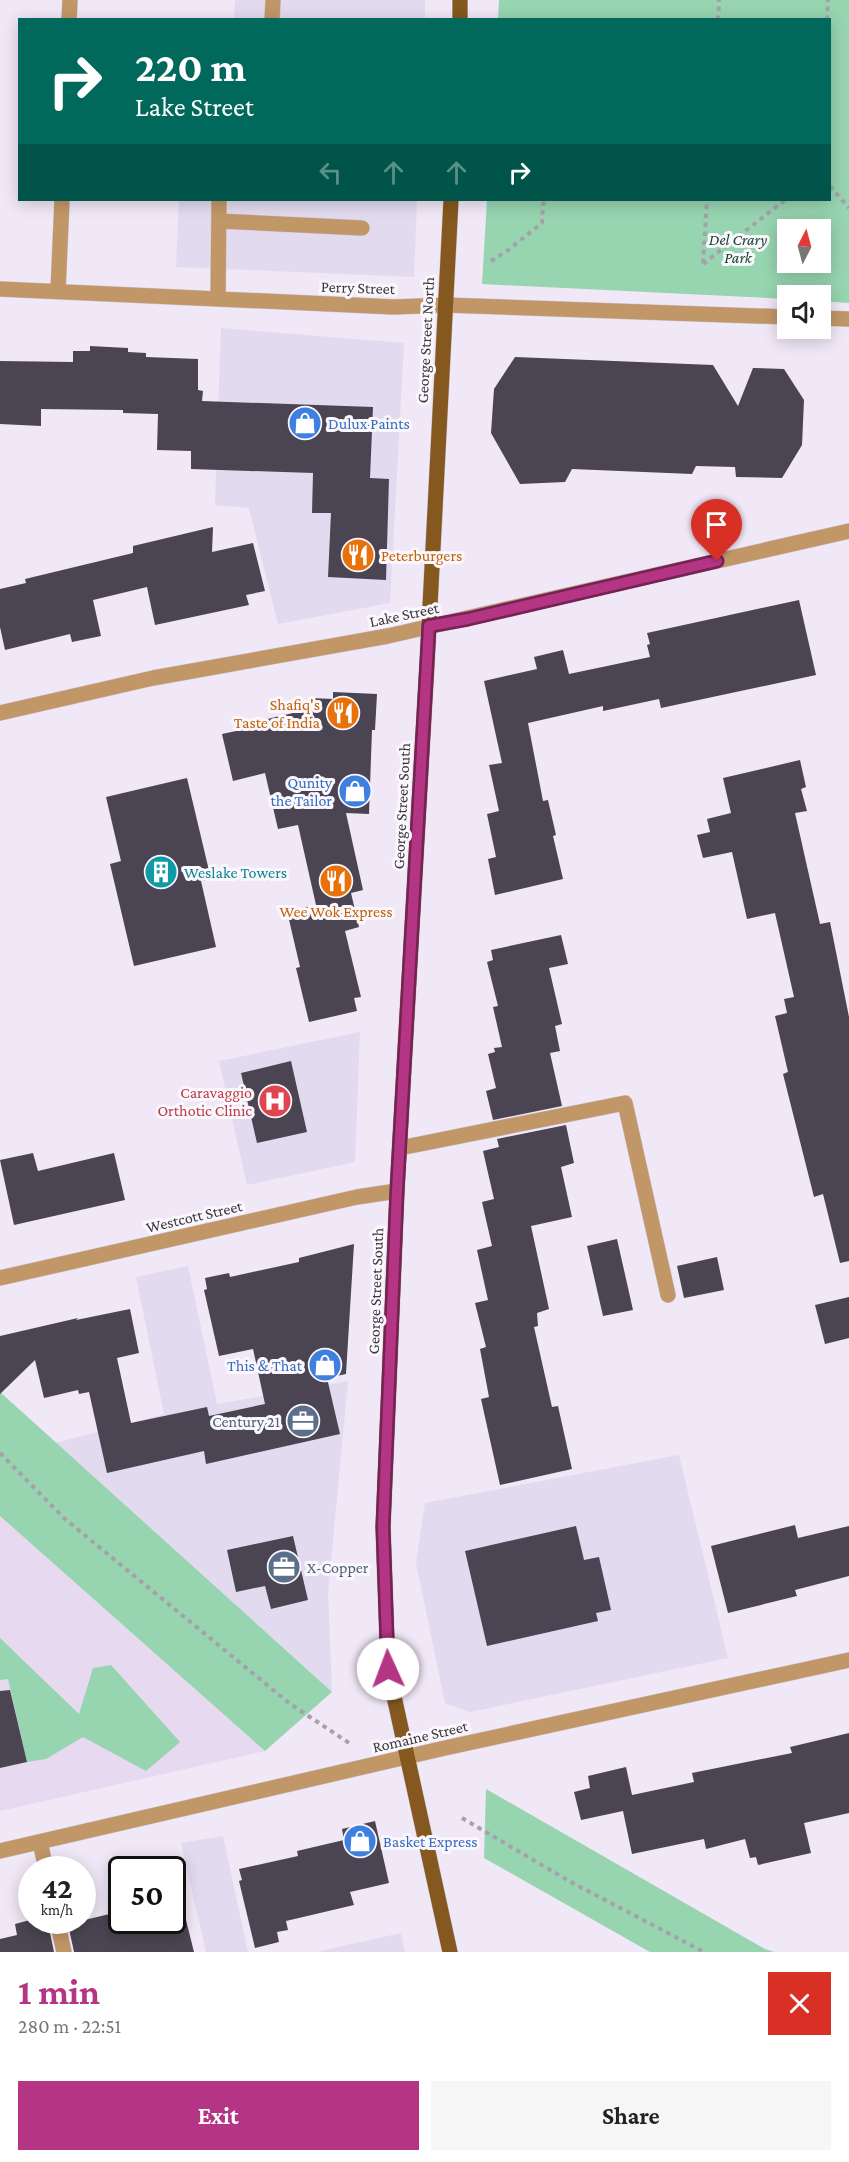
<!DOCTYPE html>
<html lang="en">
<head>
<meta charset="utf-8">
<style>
	:root { --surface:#fff; --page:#f6f6f6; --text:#222; --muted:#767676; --accent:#b43583 }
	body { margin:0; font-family:"Crimson Pro",serif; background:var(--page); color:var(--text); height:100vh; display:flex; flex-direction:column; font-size:22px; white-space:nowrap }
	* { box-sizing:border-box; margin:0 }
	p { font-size:20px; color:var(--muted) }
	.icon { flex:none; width:33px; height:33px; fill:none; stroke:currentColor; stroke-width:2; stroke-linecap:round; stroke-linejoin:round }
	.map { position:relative; height:1952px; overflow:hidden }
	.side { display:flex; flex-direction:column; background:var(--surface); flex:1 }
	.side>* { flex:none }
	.hud { position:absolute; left:18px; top:18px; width:813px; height:183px; border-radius:0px; box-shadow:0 3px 15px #0003; background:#00695c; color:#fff; overflow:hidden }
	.needle { width:39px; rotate:6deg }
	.fabs { position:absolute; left:777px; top:219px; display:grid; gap:12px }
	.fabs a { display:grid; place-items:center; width:54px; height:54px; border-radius:0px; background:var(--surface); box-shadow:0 3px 15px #0003; font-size:30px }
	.speed { position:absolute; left:18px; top:1856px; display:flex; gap:12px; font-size:30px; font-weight:700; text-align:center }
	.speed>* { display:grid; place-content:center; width:78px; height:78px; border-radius:50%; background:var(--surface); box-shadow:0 3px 15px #0003; line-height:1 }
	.speed small { font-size:15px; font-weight:400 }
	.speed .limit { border:3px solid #111; border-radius:9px; background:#fff; color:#111 }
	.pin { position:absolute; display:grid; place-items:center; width:51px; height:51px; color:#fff; margin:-62px -26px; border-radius:50% 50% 50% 0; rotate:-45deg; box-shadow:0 0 6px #0007 }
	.pin .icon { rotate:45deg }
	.me { position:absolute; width:66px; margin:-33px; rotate:358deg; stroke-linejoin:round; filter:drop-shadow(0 0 4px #0008) }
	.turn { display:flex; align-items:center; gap:21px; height:126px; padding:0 18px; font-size:27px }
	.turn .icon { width:78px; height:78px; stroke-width:2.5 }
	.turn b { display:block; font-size:42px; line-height:51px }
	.lanes { display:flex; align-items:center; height:57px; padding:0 18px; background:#0003; justify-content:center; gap:30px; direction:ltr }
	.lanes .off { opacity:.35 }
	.round { display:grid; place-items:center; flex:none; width:63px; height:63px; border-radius:0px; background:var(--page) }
	.summary { display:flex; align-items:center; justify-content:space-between; height:102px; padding:0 18px }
	h1 { font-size:36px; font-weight:700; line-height:45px; color:var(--accent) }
	.cta { display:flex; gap:12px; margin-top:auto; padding:12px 18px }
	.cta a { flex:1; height:69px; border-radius:0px; background:var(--accent); color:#fff; font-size:24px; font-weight:700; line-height:69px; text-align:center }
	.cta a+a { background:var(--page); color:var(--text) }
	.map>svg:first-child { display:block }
</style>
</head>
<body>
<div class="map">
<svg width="849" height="1952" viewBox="0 0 849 1952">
	<rect width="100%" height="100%" fill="#f0e7f7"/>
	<path fill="#e2daee" d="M235 0H425V19L234 20Z
		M179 200H417L414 277 176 267Z
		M221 328 404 343 390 603 278 624 249 508 215 505Z
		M360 1032 355 1162 247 1185 219 1061Z
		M188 1266 217 1404 348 1381 328 1593 332 1692 56 1443 164 1414 136 1277Z
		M679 1455 728 1658 470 1712 445 1703 416 1563 425 1503Z
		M223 1836 248 1952H206L181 1843Z
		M401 1933 405 1952H316Z"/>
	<path fill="#e6d9f0" d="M0 1516 265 1751 0 1811Z"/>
	<path fill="#97d4b0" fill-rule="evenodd" d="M499 0H849V303L821 301 820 296H788L787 299 482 284 487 200H830V20L498 19ZM788 230H820V262H788Z
		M0 1392 332 1692 265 1751 0 1516Z
		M0 1638 79 1714 93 1668 111 1665 180 1742 146 1771 83 1737 46 1759 27 1762 8 1679 0 1680Z
		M486 1789 765 1949 774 1952H650L484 1858Z"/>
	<path fill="#4b4452" d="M90 346 128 348V352L146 353V357L198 359V390L203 391 202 401 373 407 370 478 389 479 386 580 328 577 331 513H312L313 473 191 469V451L157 450 158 414 123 413V410L41 409V426L0 424V361L73 362V351H90Z
		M515 357 713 365 738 406 753 368 784 369 804 400 802 445 782 478 736 477 735 467 696 466 692 474 572 469 565 482 520 484 491 433 494 389Z
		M213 527 212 552 253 543 265 591 246 595 249 605 155 625 147 587 93 600 101 636 72 642 70 634 5 650 0 627V589L26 583 25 579 133 553V546Z
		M799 600 816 675 661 708 659 699 603 711V706L528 723 543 801 548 800 556 835 553 836 563 879 495 895 488 859 496 857 487 814 499 811 489 765 502 763 484 681 537 669 534 657 563 650 569 674 650 657 647 645 650 644 647 633Z
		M333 692 377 694 375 730H372L369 814 346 813 363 890 351 893 359 927 345 931 361 997 354 998 357 1011 309 1022 296 968 300 967 287 911 316 905 298 825 278 829 265 773 233 781 222 734 260 726 259 721 310 709 311 698 333 699Z
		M800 760 806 787 801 789 807 811 795 813 820 924 830 922 849 1017V1261L840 1263 823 1194 814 1197 783 1074 788 1072 775 1016 787 1013 784 999 794 997 775 913 747 919 732 852 703 858 697 835 710 832 707 819 731 813 723 778Z
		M187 778 211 879 201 881 216 947 134 966 110 864 121 861 106 797Z
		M561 935 568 964 549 968 562 1024 555 1026 560 1051 550 1053 562 1106 493 1120 486 1091 496 1088 488 1054 495 1052 494 1048 502 1047 493 1007 498 1006 487 962 493 960 491 950Z
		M291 1061 307 1132 257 1143 241 1073Z
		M566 1125 574 1163 561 1167 572 1217 531 1226 549 1309 537 1313 538 1326 534 1327 552 1407 558 1406 572 1469 500 1485 481 1399 489 1397 480 1349 486 1347 475 1303 488 1300 477 1250 492 1246 482 1202 494 1199 483 1151 499 1147 497 1139Z
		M33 1153 38 1171 114 1153 125 1200 14 1225 0 1160Z
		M617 1239 633 1310 603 1316 587 1246Z
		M354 1244 346 1374 327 1378 340 1434 206 1464 204 1451 107 1473 89 1392 79 1394 78 1390 44 1398 35 1360 0 1394V1336L78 1318 76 1320 130 1309 139 1353 117 1358 131 1423 207 1407 209 1416 265 1404 253 1349 219 1356 204 1290 207 1289 205 1278 229 1273 230 1277 299 1262V1258Z
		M717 1257 724 1290 684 1298 677 1266Z
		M849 1297V1338L825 1344 815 1305Z
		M795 1525 798 1538 849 1526V1576L795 1590 797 1596 728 1613 711 1546Z
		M576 1526 584 1560 599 1557 611 1610 596 1613 598 1621 487 1646 465 1551Z
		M293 1536 308 1600 271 1609 265 1586 236 1592 227 1550Z
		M10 1690 27 1762 0 1768V1691Z
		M849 1733V1813L804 1823 811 1853 758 1865 756 1857 750 1858 745 1839 706 1849 704 1839 632 1854 623 1811 581 1820 574 1792 590 1788 588 1776 626 1767 632 1795 694 1782 692 1773 792 1753 790 1747Z
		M375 1821 389 1883 350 1892 354 1905 286 1921 288 1930 277 1932 279 1942 255 1948 239 1881 242 1880 239 1869 298 1856 297 1851 344 1840 342 1829Z
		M122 1911V1920H186L194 1952H74L68 1924Z
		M30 1920H44L46 1928H49L54 1952H0V1939L17 1935 15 1924Z"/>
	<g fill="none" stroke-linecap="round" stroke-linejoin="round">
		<g stroke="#ccc4d2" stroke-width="16">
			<path id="minor" d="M69 20 70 0
				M272 20 273 0
				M219 221 362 228
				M0 289 394 307 445 305 788 317
				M58 291 62 200
				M218 299 219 200
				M820 318 849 319
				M0 713 153 678 388 636 849 531
				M400 1148 625 1103 668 1295
				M0 1278 357 1197 397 1191
				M40 1842 46 1869
				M0 1851 445 1748 849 1660
				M57 1920 64 1952"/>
		</g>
		<g stroke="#ccc4d2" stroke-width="16">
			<path id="major" d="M460 20V0
				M450 1952 388 1669 383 1527 397 1191 427 664 451 200"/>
		</g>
		<path stroke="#a7a0ac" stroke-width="4" stroke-dasharray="4.5 4.5" stroke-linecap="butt" d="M718 20 719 0
			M827 20 828 0
			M830 186 849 208
			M491 261 507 251 542 223 543 204 548 200
			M703 263 707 200
			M703 264 785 200
			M0 1453 65 1519 289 1703 352 1745
			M462 1818 569 1881 704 1952"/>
		<use href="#minor" stroke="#c19767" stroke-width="15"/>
		<use href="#major" stroke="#84581e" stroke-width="15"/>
	</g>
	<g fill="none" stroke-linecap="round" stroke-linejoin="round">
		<g stroke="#752255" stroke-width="15">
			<path id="route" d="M388 1669 383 1527 397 1191 429 626 468 619 717 561"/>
		</g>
		<use href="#route" stroke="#b43583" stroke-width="10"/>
	</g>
	<defs>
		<g id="shop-disc" transform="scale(1.725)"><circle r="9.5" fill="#3f7fe0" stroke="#faf7fd"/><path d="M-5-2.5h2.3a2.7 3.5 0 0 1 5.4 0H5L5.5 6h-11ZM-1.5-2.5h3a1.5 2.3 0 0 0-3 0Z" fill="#fff"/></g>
		<g id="restaurant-disc" transform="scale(1.725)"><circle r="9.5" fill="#e8710a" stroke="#faf7fd"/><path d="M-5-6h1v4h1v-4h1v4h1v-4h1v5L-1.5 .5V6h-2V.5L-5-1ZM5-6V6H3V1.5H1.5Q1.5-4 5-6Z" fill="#fff"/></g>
		<g id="building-disc" transform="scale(1.725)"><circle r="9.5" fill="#0f9aa8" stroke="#faf7fd"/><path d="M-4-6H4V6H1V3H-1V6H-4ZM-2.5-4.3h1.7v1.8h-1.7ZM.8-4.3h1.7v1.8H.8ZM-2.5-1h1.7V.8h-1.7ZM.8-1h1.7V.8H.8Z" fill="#fff"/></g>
		<g id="hospital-disc" transform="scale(1.725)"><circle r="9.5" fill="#e0444e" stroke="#faf7fd"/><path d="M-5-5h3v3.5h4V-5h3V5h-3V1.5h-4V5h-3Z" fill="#fff"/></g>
		<g id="office-disc" transform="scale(1.725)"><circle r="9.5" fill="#5c6f8a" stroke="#faf7fd"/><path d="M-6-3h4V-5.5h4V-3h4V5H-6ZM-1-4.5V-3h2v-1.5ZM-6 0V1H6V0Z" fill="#fff"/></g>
	</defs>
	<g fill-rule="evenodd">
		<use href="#shop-disc" x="305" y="423"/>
		<use href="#restaurant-disc" x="358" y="555"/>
		<use href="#restaurant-disc" x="343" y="713"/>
		<use href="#shop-disc" x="355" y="791"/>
		<use href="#building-disc" x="161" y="872"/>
		<use href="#restaurant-disc" x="336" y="881"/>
		<use href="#hospital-disc" x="275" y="1101"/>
		<use href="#shop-disc" x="325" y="1365"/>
		<use href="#office-disc" x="303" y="1421"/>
		<use href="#office-disc" x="284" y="1567"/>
		<use href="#shop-disc" x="360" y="1841"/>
	</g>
	<g text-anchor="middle" stroke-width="6" stroke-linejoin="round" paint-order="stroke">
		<g font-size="16" font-style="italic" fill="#1a432d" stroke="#faf7fd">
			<text x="738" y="245">Del Crary<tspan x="738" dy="18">Park</tspan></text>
		</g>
		<g font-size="16" fill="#3b373d" stroke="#faf7fd">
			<text transform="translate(358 287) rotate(2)" y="6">Perry Street</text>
			<text transform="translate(425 340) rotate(-87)" y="6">George Street North</text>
			<text transform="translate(404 614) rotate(-12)" y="6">Lake Street</text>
			<text transform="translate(401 806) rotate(-87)" y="6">George Street South</text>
			<text transform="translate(194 1216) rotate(-13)" y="6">Westcott Street</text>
			<text transform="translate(375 1291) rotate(-88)" y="6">George Street South</text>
			<text transform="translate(420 1736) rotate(-13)" y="6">Romaine Street</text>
		</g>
		<g font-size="16" fill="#366cbe" stroke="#faf7fd" text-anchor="start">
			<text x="328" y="429">Dulux Paints</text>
			<text x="332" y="788" text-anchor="end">Qunity<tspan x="332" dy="18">the Tailor</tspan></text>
			<text x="302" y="1371" text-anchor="end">This &amp; That</text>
			<text x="383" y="1847">Basket Express</text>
		</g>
		<g font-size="16" fill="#c56008" stroke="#faf7fd" text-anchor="start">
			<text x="381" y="561">Peterburgers</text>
			<text x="320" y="710" text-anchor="end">Shafiq's<tspan x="320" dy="18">Taste of India</tspan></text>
			<text x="336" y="917" text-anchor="middle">Wee Wok Express</text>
		</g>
		<g font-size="16" fill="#0d838f" stroke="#faf7fd" text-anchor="start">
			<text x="184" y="878">Weslake Towers</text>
		</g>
		<g font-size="16" fill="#be3a42" stroke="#faf7fd" text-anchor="end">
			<text x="252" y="1098">Caravaggio<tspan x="252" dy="18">Orthotic Clinic</tspan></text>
		</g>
		<g font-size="16" fill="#4e5e75" stroke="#faf7fd" text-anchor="end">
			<text x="280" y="1427">Century 21</text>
			<text x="307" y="1573" text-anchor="start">X-Copper</text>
		</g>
	</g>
</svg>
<div class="fabs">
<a><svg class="needle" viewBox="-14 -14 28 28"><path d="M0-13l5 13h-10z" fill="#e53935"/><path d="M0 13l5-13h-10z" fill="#767676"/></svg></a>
<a><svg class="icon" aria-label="sound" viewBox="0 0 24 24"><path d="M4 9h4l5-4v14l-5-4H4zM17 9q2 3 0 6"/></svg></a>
</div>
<div class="speed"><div>42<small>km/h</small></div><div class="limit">50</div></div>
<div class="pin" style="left:717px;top:561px;background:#d93025"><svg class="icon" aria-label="arrive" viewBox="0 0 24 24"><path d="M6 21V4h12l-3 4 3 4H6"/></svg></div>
<svg class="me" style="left:388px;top:1669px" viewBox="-20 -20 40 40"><circle r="19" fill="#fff"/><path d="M0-13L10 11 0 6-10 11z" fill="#b43583"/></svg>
<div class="hud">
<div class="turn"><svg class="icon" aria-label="right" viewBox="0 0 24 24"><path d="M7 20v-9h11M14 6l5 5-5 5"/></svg><div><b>220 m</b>Lake Street</div></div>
<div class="lanes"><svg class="icon off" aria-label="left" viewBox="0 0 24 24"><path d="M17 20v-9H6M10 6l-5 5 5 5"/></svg><svg class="icon off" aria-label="ahead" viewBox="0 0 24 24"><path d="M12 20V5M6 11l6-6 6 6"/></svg><svg class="icon off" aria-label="ahead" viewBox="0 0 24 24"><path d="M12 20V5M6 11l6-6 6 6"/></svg><svg class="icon" aria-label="right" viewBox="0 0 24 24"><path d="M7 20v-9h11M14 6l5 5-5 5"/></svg></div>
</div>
</div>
<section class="side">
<div class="summary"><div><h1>1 min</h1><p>280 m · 22:51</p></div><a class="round" style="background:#d93025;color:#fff"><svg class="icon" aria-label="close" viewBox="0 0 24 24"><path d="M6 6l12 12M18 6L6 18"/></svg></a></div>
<div class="cta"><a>Exit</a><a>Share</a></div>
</section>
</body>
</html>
